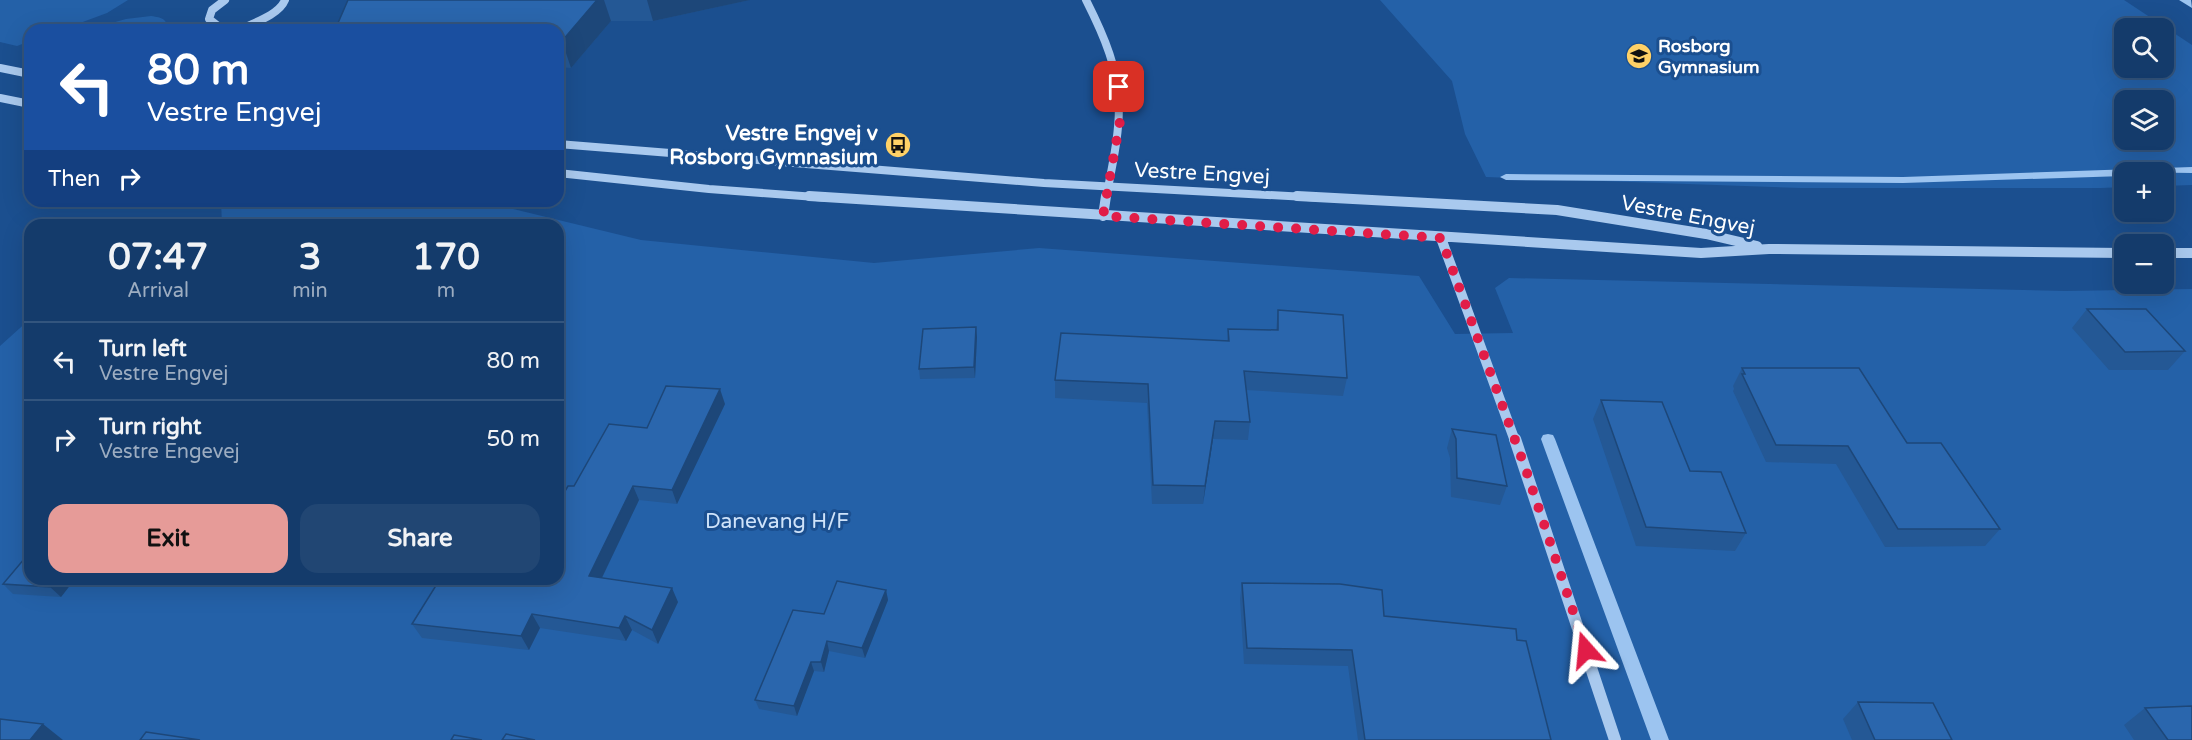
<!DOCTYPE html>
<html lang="en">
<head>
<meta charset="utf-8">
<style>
	:root { --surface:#143b6b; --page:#214673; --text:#f1f3f6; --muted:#9dadc1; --line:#33557e; --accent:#e69b98 }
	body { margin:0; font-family:"Varela Round",sans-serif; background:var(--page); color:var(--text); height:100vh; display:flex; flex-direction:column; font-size:22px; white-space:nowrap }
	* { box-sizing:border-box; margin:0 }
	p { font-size:20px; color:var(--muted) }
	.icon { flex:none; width:33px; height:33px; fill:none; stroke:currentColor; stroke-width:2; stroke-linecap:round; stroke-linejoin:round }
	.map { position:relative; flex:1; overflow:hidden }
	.drawer { position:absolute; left:24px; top:219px; width:540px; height:366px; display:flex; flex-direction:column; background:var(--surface); border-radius:18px; box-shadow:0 6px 24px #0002,0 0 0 2px var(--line) }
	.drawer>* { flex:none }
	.top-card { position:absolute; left:24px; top:24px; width:540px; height:183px; border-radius:18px; box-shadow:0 6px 24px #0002,0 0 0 2px var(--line); background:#1a4fa0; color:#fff; overflow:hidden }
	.tools { position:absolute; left:2114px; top:18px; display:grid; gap:12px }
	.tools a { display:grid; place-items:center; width:60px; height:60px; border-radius:12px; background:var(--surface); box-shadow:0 6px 24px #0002,0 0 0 2px var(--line); font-size:30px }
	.pin { position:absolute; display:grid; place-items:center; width:51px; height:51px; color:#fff; margin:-26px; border-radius:12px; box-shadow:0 3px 9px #0006 }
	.me { position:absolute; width:66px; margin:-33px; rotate:342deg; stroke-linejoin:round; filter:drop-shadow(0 0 4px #0008) }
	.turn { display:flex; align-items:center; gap:21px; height:126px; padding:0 24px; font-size:27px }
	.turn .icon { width:78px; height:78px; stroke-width:2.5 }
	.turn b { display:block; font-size:42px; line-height:51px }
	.then { display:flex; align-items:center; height:57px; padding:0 24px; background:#0003; gap:12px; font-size:22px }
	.eta { display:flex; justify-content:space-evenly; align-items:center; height:102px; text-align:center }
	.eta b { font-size:36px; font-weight:700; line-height:42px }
	.button { display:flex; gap:12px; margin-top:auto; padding:12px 24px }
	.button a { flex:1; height:69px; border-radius:18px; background:var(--accent); color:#111; font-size:24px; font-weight:700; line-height:69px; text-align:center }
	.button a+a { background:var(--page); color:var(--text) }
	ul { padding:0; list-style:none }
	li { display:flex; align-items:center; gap:18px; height:78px; padding:0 24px; border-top:2px solid var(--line) }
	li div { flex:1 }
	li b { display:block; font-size:22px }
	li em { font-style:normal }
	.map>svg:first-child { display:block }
</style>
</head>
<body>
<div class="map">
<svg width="2192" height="740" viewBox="0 0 2192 740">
	<rect width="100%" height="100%" fill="#1b4f8f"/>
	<path fill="#2461a8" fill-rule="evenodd" d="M0 0H128L107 13 61 30H30V41L17 46 0 42Z
		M1380 0H2124L2192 45V185L2163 186V172H2124V187L2101 188H1801L1486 177 1465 134 1452 81ZM2124 28H2163V68H2124ZM2124 100H2163V140H2124Z
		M151 16C163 18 166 18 168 30H87L126 19Z
		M221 201H480L641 240 874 263 1039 248 1419 276 1455 334 1513 333 1495 288 1509 278 2065 291 2192 289V740H0V346L30 319V579H558V225H222Z"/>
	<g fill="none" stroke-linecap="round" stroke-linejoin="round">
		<path fill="#9cc4f0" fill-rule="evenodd" d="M2179 0H2191L2192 8Z
			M2192 167V173L2124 172V176L1903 183 1506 180 1500 177 1506 174 1903 177Z
			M1548 434 1553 435 1555 439 1669 740H1651L1541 439 1543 435Z"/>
		<path stroke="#a9c9ee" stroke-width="8" d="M1086 0C1128 83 1124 109 1106 198
			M223 30 209 19 212 10 225 0
			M239 30C253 23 279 15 285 0
			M0 68 30 74
			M0 98 30 104
			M558 144 1044 183 1325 198
			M558 173 709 189 829 198"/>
		<path stroke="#a9c9ee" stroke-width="10" d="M809 196 1701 253 1769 249 2124 253
			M1297 196 1557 210 1706 234 1757 246
			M1103 216 1106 196
			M1441 238 1515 441
			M2163 253H2192"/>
		<path stroke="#a9c9ee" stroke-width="12" d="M1515 439 1615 740"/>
	</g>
	<path fill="#245895" d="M348 0H750L653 21H611L571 68 558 67V30H341L338 23Z
		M2087 309 2185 351 2168 370H2109L2072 328Z
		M1278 310 1347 378 1343 396 1246 390 1250 422 1248 440 1213 439 1203 504H1152L1147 403 1055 398V380L1227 341 1228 329 1276 330Z
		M977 337 975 378 920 379 919 369Z
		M1742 368 1907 443 2000 529 1985 546 1885 547 1836 464 1766 462 1733 391 1734 389 1733 386Z
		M1601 400 1690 471 1746 533 1735 551 1636 546 1593 419Z
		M725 404 677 504 639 500 602 578 678 602 658 644 632 630 626 641 540 628 529 650 422 638 412 624 446 580 558 579 574 486 647 428Z
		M1452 429 1507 486 1500 505 1451 497 1450 458 1447 448Z
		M30 579H75L61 597 13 594 3 584Z
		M1242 583 1384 616 1517 640 1551 740H1358L1348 666 1244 664 1240 599Z
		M886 590 888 600 865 658 829 651 824 672 814 671 797 716 759 709 755 700 824 614Z
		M1858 702 1952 740H1852L1843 719Z
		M2145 708 2192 740H2134L2124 725Z"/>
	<path fill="#1d4779" d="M597 0H604L611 21 571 68 562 41Z
		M647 0H750L653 21Z
		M976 327 977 337 975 378 974 367Z
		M720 389 725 404 677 504 672 490Z
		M1215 421 1213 439 1203 504 1205 486Z
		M633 486 639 500 596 590 589 576Z
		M57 579H75L61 597 50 587Z
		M672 588 678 602 658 644 652 630Z
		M886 590 888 600 865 658 862 648Z
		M532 614 540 628 529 650 521 636Z
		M625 616 632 630 626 641 619 628Z
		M827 641 829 651 824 672 821 662Z
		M811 662 814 671 797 716 794 706Z
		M43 724 63 740H30Z"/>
	<path fill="#2a66ad" stroke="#1d4779" stroke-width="1.5" d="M348 0H597L562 41H558V30H423L338 23Z
		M2087 309H2146L2185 351 2125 352Z
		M1278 310 1343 315 1347 378 1244 371 1250 422 1215 421 1205 486 1153 485 1148 384 1055 380 1061 333 1229 341 1228 329 1278 330Z
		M976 327 974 367 919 369 923 329Z
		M1742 368H1859L1907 443H1941L2000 529H1898L1848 446 1776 445 1742 374H1745Z
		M666 386 720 389 672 490 633 486 589 576 672 588 652 630 625 616 619 628 532 614 521 636 412 624 440 579 446 580V579H558V503L568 486H574L609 424 647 428Z
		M1601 400 1662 402 1690 471 1721 472 1746 533 1646 527Z
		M1452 429 1496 435 1507 486 1457 478 1456 439Z
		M30 552V579H57L50 587 3 584Z
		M837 581 886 590 862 648 827 641 821 662H811L794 706 755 700 793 610 824 614Z
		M1242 583 1340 584 1382 590 1384 616 1516 629 1517 640 1526 641 1551 740H1365L1352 650 1247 648Z
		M1858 702 1933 703 1952 740H1875Z
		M2192 706V740H2168L2145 708Z
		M0 719 43 724 30 740H0Z
		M146 732 200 740H140Z
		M506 734 535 740H502Z
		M454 735 482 740H451Z"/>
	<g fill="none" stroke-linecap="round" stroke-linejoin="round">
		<path stroke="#e11d48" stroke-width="10" stroke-dasharray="0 18" d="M1119 87 1120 121 1103 216 1441 238 1526 470 1586 650"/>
	</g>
	<defs>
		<g id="school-disc" transform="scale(1.35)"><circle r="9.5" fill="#ffd166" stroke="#1b4f8f"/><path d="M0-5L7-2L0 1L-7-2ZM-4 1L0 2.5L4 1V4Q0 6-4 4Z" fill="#111"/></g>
		<g id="bus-disc" transform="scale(1.35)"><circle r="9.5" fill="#ffd166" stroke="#1b4f8f"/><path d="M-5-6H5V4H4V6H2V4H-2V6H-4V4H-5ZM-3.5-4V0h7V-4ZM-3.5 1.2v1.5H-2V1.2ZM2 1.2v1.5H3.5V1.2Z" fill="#111"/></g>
	</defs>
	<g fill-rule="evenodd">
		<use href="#school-disc" x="1639" y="56"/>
		<use href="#bus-disc" x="898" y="145"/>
	</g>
	<g text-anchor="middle" stroke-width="6" stroke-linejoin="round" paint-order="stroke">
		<g font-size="18" font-weight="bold" fill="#fff" stroke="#1b4f8f" text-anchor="start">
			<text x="1658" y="52">Rosborg<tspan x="1658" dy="21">Gymnasium</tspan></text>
		</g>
		<g font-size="21" font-weight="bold" fill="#fff" stroke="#1b4f8f" text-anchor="end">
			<text x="878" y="140">Vestre Engvej v<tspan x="878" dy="24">Rosborg Gymnasium</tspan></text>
		</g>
		<g font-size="21" fill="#fff" stroke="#1b4f8f">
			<text transform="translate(1202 173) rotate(3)" y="7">Vestre Engvej</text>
			<text transform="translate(1688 215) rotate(11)" y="7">Vestre Engvej</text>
		</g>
		<g font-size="21" fill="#cfe3fa" stroke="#1b4f8f">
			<text x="777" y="528">Danevang H/F</text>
		</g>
	</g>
</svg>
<div class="tools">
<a><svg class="icon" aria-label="search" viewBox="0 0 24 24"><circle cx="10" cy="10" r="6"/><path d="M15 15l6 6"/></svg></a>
<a><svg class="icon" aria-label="layers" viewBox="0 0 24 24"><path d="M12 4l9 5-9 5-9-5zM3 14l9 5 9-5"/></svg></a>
<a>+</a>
<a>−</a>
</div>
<div class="pin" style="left:1119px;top:87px;background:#d93025"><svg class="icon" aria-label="arrive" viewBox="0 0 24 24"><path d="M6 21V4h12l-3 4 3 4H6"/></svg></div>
<svg class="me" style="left:1586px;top:650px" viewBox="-20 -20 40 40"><path d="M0-17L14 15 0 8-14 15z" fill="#e11d48" stroke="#fff" stroke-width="4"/></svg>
<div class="top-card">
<div class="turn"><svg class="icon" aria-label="left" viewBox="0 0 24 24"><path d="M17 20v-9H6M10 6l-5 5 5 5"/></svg><div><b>80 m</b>Vestre Engvej</div></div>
<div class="then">Then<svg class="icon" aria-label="right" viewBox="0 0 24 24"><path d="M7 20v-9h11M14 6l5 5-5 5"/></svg></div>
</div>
<section class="drawer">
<div class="eta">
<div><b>07:47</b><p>Arrival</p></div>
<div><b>3</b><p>min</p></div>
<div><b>170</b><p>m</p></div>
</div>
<ul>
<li><svg class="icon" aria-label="left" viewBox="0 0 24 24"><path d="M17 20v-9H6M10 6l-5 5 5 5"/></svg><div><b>Turn left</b><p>Vestre Engvej</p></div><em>80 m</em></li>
<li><svg class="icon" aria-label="right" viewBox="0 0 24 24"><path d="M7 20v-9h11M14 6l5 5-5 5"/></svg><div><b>Turn right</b><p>Vestre Engevej</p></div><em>50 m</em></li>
</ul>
<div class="button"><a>Exit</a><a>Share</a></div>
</section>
</div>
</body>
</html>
